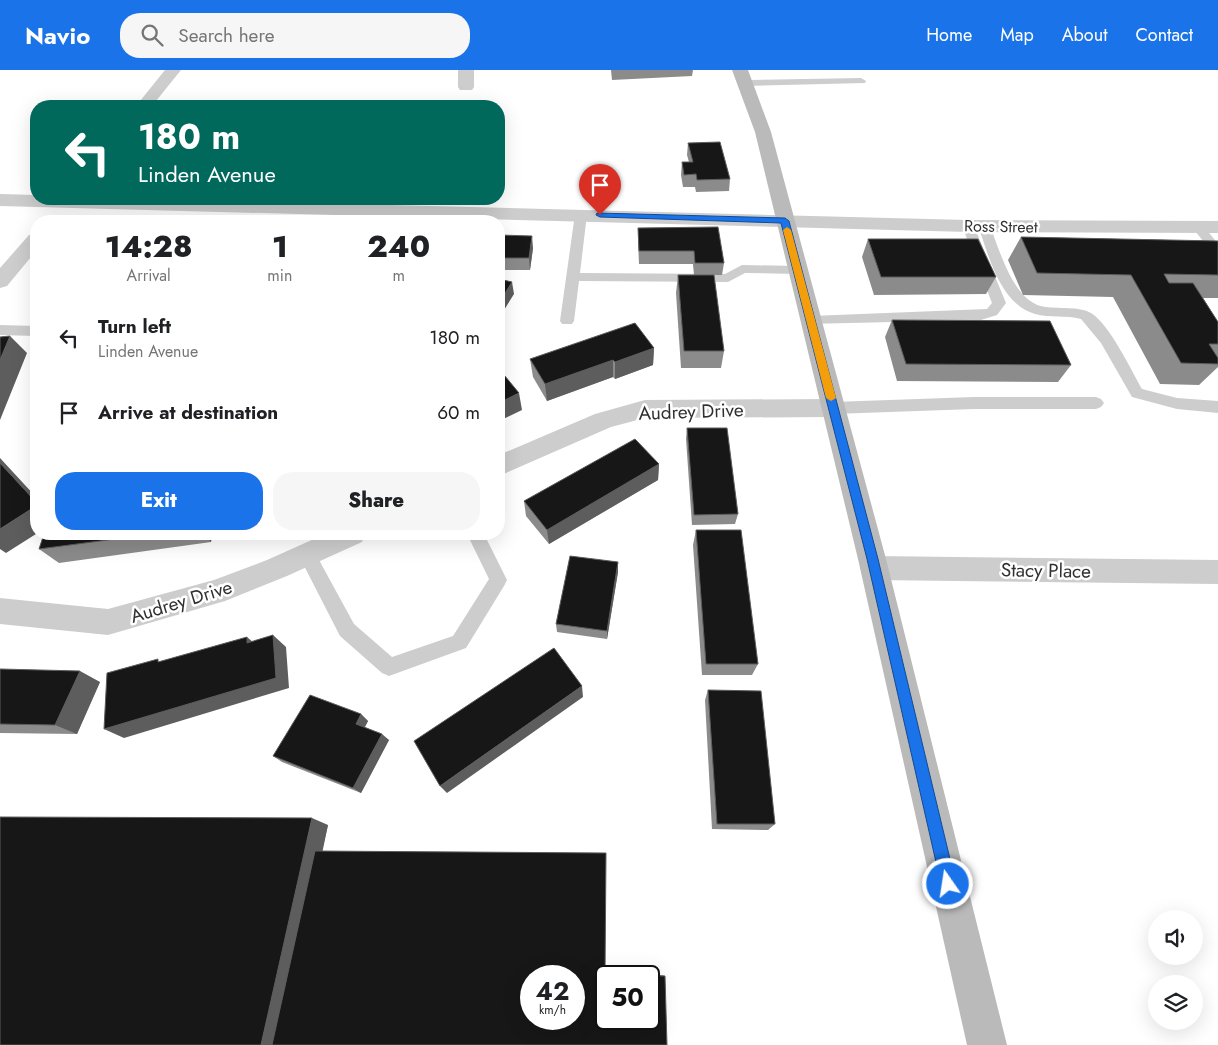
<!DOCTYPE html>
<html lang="en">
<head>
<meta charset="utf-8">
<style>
	:root { --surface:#fff; --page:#f6f6f6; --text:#202124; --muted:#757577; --accent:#1a73e8 }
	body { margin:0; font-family:Jost,sans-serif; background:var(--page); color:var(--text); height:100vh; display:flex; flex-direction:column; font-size:19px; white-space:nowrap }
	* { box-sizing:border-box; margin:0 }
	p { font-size:16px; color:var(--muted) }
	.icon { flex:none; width:28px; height:28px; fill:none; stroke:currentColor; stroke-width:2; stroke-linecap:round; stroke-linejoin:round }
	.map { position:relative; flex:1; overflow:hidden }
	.drawer { position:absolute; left:30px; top:145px; width:475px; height:325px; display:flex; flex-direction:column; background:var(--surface); border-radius:20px; box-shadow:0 5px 20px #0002 }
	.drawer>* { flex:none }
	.banner { position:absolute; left:30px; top:30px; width:475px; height:105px; border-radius:20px; box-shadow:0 5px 20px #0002; background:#00695c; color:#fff; overflow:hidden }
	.fabs { position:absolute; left:1148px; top:840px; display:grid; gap:10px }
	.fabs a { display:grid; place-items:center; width:55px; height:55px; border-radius:50%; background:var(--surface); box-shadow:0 5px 20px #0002; font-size:25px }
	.speed { position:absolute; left:520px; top:895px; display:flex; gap:10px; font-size:25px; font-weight:700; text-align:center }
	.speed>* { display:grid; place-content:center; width:65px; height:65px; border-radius:50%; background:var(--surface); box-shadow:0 5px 20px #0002; line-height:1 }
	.speed small { font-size:12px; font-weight:400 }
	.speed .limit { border:2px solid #111; border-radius:8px; background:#fff; color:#111 }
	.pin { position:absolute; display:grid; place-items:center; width:42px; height:42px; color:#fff; margin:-51px -21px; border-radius:50% 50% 50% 0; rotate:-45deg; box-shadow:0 0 5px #0007 }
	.pin .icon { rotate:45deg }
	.me { position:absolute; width:55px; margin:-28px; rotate:347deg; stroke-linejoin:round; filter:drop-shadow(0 0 4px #0008) }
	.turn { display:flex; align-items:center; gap:18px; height:105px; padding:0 25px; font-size:22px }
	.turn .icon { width:65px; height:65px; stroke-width:2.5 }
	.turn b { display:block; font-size:35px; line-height:42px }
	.eta { display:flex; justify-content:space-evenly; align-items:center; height:85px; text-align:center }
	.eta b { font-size:30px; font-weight:800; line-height:35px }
	.cta { display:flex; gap:10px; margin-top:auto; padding:10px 25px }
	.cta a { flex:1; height:58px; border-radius:20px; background:var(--accent); color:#fff; font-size:20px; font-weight:800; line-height:58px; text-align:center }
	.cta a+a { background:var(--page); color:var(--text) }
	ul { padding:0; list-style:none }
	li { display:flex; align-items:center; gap:15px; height:75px; padding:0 25px }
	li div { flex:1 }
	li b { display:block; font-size:19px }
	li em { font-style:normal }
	header { display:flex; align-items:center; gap:30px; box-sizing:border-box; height:70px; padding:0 25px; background:var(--accent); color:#fff }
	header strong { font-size:24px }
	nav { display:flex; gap:28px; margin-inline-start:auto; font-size:18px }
	.search { width:350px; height:45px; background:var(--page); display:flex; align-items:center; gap:12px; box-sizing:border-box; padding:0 18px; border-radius:20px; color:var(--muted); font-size:19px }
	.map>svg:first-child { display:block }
</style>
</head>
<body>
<header>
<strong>Navio</strong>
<div class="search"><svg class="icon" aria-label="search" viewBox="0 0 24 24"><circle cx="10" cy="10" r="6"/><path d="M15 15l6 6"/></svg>Search here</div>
<nav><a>Home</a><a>Map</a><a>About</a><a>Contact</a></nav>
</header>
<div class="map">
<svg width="1218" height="975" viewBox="0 0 1218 975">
	<rect width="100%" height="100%" fill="#fff"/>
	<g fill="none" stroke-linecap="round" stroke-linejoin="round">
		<path fill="#cdcdcd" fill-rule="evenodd" d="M861 8 866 11 865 13 745 16 740 13 745 10Z
			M402 136 408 140 404 151H392L396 140Z
			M581 140 587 144 580 203 725 204 742 195 798 196 804 200 798 204 745 203 728 212 579 211 574 251 572 254H562L560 251 575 144Z
			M968 152 974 156 1006 233 997 245 981 250 806 254 804 251 806 248 811 246 987 239 992 233 962 156Z
			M984 152 990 156C1000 181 1014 234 1046 237 1060 239 1079 236 1091 243 1110 255 1131 300 1142 319L1177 328 1218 331V343L1177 339 1132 327 1101 273 1081 249C1066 245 1050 248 1035 244 1000 234 989 186 978 156Z
			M1198 153 1202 154 1218 174V186L1214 185 1192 157Z
			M0 255 36 256V266L0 265Z
			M974 327H1096L1101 329 1104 333 1101 337 1096 339H974L833 344 828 342 825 338 828 334 833 332Z
			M467 464H484L507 510 504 516 466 578 389 606 382 603 340 566 298 484 301 479 307 477 313 479 354 554 392 587 453 566 489 509Z"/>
		<path fill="#cdcdcd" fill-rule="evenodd" d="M165 0H181L152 36H136Z
			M458 0H474V17L472 20H460L458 17Z
			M0 124 36 125V129H162L968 150 1218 151V163L968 162 0 136Z
			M36 163V181L7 216 0 218V198L29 165Z
			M833 329 841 332 845 338 841 344 833 347 645 348 611 357 499 406V385L595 344 645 330Z
			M325 464H365L362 472 287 506 225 531 108 565 0 554V528L108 539 214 510 267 490Z
			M874 486 1218 490V514L874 510 864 506 860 498 864 490Z"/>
		<path fill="#bababa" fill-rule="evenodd" d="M732 0H748L771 62 886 489 1007 975H967L858 489 755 62Z"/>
	</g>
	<path fill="#8b8b8b" d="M611 0H693L692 6 612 10Z
		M688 73 730 109 729 121 696 122 695 117H683L681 105 682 92H689L687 85Z
		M638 158 724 193 722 205H694L693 194H639L638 170Z
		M499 165 533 178 530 200H499Z
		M1021 167 1218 171V228H1203L1218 252V297L1199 315 1160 314 1113 227 1023 225 1008 190Z
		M868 169 996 207 986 224 874 225 862 187Z
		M678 205 724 281 721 298H681L676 223Z
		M892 250 1071 295 1058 312 897 311 885 267Z
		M654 278 653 295 615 309 613 307 547 331 533 307 530 289Z
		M687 358 738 444 735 454 692 455 686 369Z
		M659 394 658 410 549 474 526 446 524 431Z
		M696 460 758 594 752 605H702L693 475Z
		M44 464H212L211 472 59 493 39 479Z
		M618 492V502L607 569 557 562 556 554Z
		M0 599 100 612 77 664 0 663Z
		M708 620 775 754 768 760 712 759 705 630Z
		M361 644 368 651 365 657 389 670 361 723 282 692 273 686Z
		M328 755 322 781 605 904 662 905 665 906 0 975Z"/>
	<path fill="#5d5d5d" d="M532 166 533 178 530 200 529 188Z
		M512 212 514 224 499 248V233Z
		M10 266 27 283 0 350V290Z
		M654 278 653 295 615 309V292Z
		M613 290V307L547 331 545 314Z
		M519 323 522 340 499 351V333Z
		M0 388 36 427V432L0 393Z
		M659 394 658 410 549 474 547 460Z
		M36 436V464L6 483 0 479V459Z
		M202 464H212L211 472Z
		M618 492V502L607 569V561Z
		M273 565 286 577 289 618 124 668 104 659Z
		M247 567 261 579 247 573Z
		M80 601 100 612 77 664 55 655Z
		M582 616 583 627 447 723 440 716Z
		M361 644 368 651 363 660 356 654Z
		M382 664 389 670 361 723 353 718Z
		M312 748 328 755 282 975H261Z"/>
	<path fill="#171717" stroke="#5d5d5d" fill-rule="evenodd" d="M720 72 730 109 697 110 696 104 684 105 682 92H693L688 73Z
		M718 157 724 193H695L694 181H639L638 158Z
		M499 165 532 166 529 188H499Z
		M1021 167 1218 171V205L1164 204 1169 213H1193L1218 252V274H1209L1218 288V294L1181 293 1131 205 1037 203Z
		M868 169H978L996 207H881Z
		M678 205H714L724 281H684Z
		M499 209 512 212 499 233Z
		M892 250 1050 251 1071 295 906 294Z
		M635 253 654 278 615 292 613 290 545 314 530 289Z
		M10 266 0 290V267Z
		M500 300 519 323 499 333V301Z
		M687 358H727L738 444 694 445Z
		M635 369 659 394 547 460 524 431Z
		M0 393 36 432V436L0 459Z
		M696 460H741L758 594H706Z
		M44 464H153L39 479Z
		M570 486 618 492 607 561 556 554Z
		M273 565 276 608 104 659 107 603 158 589V592L247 567V573Z
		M554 578 582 616 440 716 414 671Z
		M0 599 80 601 55 655 0 654Z
		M708 620 761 621 775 754H717Z
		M310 625 361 644 356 654 382 664 353 718 273 686Z
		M0 747 312 748 261 975H0Z
		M315 781 606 783 605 905 665 906 667 975H272ZM531 906H574V949H531ZM606 906H649V949H606Z"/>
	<path fill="#1a73e8" stroke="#114b97" d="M597 143 785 148 789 151 878 489 956 814 954 819 948 821 943 819 941 814 867 489 781 153 600 147 596 145Z"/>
	<path fill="#f59e0b" d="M787 157 791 160 836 328 831 331 826 328 783 160Z"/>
	<g text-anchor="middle" stroke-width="5" stroke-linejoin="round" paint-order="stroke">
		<g font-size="16" fill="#303030" stroke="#fff">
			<text transform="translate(1001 156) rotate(1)" y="6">Ross Street</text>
		</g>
		<g font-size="19" fill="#303030" stroke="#fff">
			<text transform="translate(691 341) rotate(-2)" y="7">Audrey Drive</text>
			<text transform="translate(1046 500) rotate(1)" y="7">Stacy Place</text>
			<text transform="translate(181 531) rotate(-17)" y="7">Audrey Drive</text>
		</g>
	</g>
</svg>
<div class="fabs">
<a><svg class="icon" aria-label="sound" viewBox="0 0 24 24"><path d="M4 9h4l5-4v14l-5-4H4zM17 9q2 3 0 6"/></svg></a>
<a><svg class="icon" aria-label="layers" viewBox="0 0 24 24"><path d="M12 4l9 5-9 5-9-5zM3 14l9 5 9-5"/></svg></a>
</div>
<div class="speed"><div>42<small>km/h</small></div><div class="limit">50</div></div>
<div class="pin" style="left:600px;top:145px;background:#d93025"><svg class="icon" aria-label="arrive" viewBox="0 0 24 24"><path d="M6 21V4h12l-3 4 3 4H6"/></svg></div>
<svg class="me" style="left:948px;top:814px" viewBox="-20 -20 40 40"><circle r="17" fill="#1a73e8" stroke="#fff" stroke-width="3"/><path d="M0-11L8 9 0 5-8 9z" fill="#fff"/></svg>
<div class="banner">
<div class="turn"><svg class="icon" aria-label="left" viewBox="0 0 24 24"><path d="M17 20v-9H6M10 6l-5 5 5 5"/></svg><div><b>180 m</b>Linden Avenue</div></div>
</div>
<section class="drawer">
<div class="eta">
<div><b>14:28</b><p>Arrival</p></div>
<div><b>1</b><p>min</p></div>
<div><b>240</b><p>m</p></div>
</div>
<ul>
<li><svg class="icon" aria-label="left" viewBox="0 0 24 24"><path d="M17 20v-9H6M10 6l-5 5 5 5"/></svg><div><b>Turn left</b><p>Linden Avenue</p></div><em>180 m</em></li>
<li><svg class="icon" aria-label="arrive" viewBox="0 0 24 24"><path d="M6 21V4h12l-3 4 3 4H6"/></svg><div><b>Arrive at destination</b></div><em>60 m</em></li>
</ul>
<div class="cta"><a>Exit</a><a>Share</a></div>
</section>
</div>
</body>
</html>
